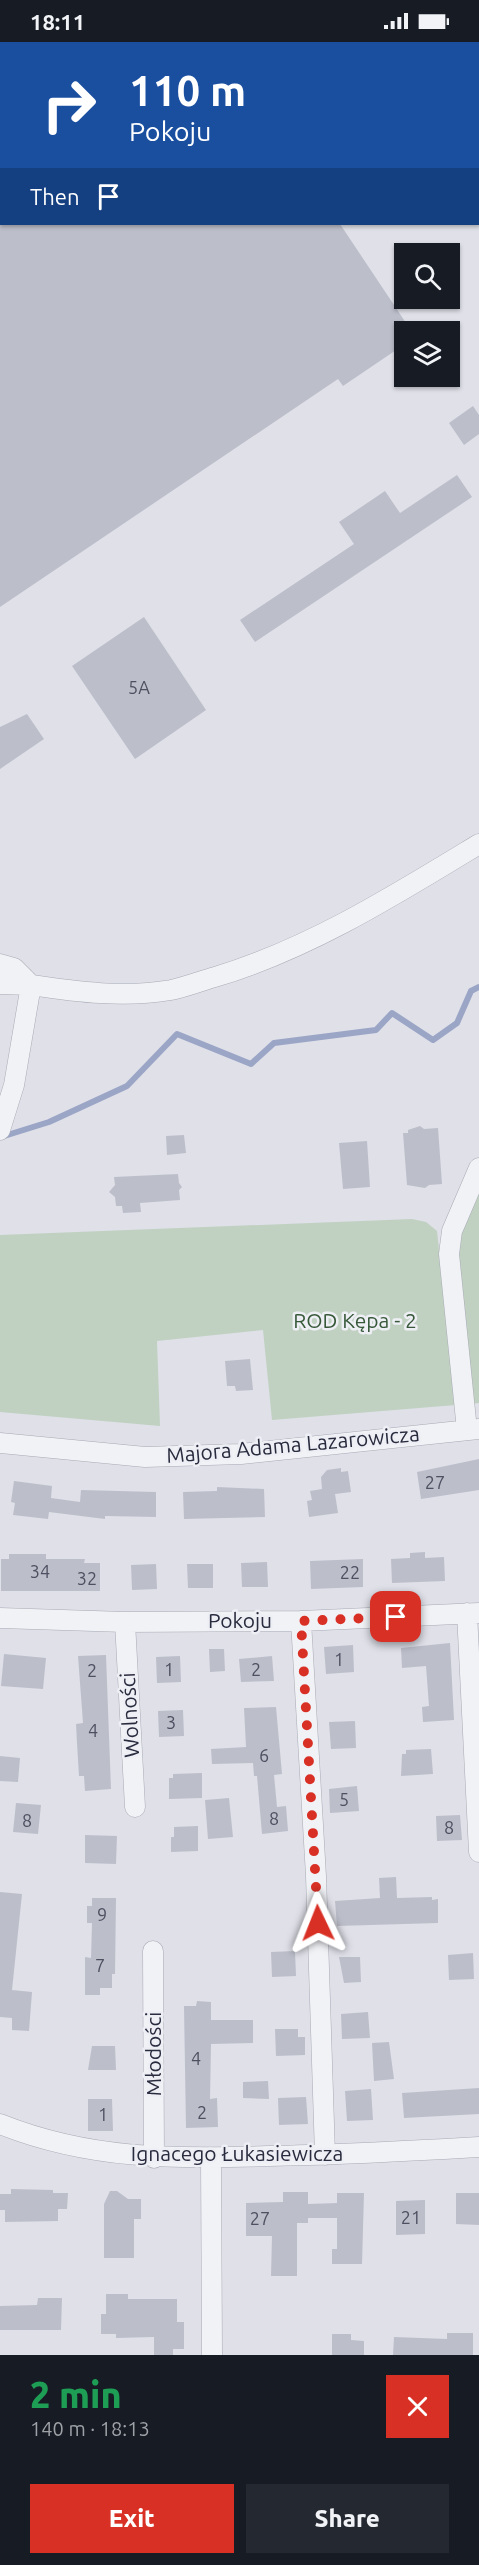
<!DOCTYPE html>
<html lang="en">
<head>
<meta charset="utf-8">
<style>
	:root { --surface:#171b24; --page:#242831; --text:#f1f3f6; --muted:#9ea1a6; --accent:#d93025 }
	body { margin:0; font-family:Ubuntu,sans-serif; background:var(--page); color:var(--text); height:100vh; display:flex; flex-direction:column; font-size:22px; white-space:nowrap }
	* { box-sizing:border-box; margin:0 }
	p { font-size:20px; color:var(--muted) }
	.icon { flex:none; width:33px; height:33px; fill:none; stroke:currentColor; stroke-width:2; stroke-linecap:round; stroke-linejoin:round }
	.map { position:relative; height:2313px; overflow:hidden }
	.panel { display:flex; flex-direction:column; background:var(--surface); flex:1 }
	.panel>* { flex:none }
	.guide { position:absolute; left:0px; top:0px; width:480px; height:183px; box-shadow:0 2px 4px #0004; background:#1a4fa0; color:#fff; overflow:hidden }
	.controls { position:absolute; left:394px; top:201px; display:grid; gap:12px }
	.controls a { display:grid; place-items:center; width:66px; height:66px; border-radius:0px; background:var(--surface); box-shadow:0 2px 4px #0004; font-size:30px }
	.pin { position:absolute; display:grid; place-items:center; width:51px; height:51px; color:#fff; margin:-26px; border-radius:12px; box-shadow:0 3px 9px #0006 }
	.me { position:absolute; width:66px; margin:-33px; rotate:358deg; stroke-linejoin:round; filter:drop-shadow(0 0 4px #0008) }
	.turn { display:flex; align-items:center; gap:21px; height:126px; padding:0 30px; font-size:27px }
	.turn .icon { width:78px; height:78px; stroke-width:2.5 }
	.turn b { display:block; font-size:42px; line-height:51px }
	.then { display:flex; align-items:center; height:57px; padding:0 30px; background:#0003; gap:12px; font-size:22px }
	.round { display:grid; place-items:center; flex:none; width:63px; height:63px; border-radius:0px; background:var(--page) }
	.summary { display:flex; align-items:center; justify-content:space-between; height:102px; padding:0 30px }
	h1 { font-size:36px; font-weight:800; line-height:45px; color:#1e9e55 }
	.button { display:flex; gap:12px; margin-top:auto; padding:12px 30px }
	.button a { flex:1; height:69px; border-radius:0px; background:var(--accent); color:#fff; font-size:24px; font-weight:800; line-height:69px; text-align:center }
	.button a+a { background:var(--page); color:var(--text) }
	.status { display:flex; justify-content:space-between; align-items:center; height:42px; padding:0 30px; background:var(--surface); direction:ltr }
	.status svg { height:16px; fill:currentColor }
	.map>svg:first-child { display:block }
</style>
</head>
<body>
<div class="status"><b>18:11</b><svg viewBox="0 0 49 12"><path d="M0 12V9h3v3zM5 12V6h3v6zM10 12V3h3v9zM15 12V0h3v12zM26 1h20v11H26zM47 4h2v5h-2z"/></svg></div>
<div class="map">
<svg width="479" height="2313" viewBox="0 0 479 2313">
	<rect width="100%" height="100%" fill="#dfe0e8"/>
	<path fill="#c0d1c1" d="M479 1147V1361L471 1362 455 1198Z
		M412 1177 426 1180 437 1189 456 1363 272 1378 263 1288 157 1299 160 1384 0 1370V1193Z"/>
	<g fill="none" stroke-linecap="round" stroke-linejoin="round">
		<path stroke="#9ba5c6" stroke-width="6" d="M1 1095 49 1080 127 1044 177 992 251 1022 274 1001 376 988 392 971 433 998 457 981 471 949 479 945"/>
	</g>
	<path fill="#bcbeca" d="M0 182H340L412 290H405V302L343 344 338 337 0 565Z
		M473 364 479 373V392L464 403 449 381Z
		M457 433 472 455 255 600 240 578 354 502 339 480 385 449 400 471Z
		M144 575 206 668 135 717 72 624Z
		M27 672 44 697 0 727V685Z
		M420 1084 424 1087 438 1086 442 1142 429 1143 425 1146 407 1143 403 1091H408V1088Z
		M184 1093 186 1111 167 1113 166 1094Z
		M367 1099 370 1145 343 1147 339 1101Z
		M178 1132 179 1141 182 1145 179 1148 180 1158 140 1161 141 1170 123 1171 122 1164H116L115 1155 109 1150 115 1143 114 1135Z
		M250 1317 253 1348 236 1349 235 1344H227L225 1319Z
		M479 1417V1448L421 1457 417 1430Z
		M341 1426V1430L348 1429 351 1450 335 1452 338 1471 309 1475 307 1459 312 1458 310 1449 322 1447 321 1435 327 1428Z
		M14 1439 52 1444 51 1456 80 1460 81 1448 156 1450V1475L105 1474V1477L49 1470 48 1477 13 1473 15 1461 11 1460Z
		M217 1445 264 1447 265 1475 184 1477 183 1450 217 1449Z
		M425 1510V1516L444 1515 445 1539 392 1541 391 1517 410 1516V1511Z
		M9 1512H46V1517H85L84 1521H100V1549H1V1517H9Z
		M363 1517V1545L311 1547 310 1519Z
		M267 1520 268 1545H242L241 1521Z
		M156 1522 157 1547 132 1548 131 1523Z
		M187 1522H213V1546H188Z
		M450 1601 454 1678 423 1680 422 1665 429 1664 426 1624 402 1626 401 1606Z
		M353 1603 354 1630 326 1632 324 1605Z
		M209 1607H224L225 1629 210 1630Z
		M4 1612 46 1616 43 1647 1 1644Z
		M106 1613 111 1747 85 1749 84 1734H79L77 1701 76 1682 83 1681 78 1614Z
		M180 1614 181 1640 157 1641 156 1615Z
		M272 1614 274 1639 241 1640 239 1617Z
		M276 1665 282 1732 274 1733 277 1765 286 1764 288 1789 262 1792 257 1734H254L253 1721 212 1722 211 1707 246 1705 244 1666Z
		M183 1668 184 1694 159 1695 158 1669Z
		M355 1679 356 1706 331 1707 329 1680Z
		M431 1707 433 1732 401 1734 402 1712H406V1708Z
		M0 1714 20 1716 18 1740 0 1739Z
		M202 1731V1756L169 1757V1736H173V1732Z
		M357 1744 359 1769 330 1771 329 1747Z
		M229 1756 233 1795 208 1797 205 1758Z
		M16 1761 41 1763 38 1792 13 1790Z
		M460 1773 462 1798 437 1799 436 1774Z
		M198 1784V1809L171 1810V1795H174V1785Z
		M85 1793 117 1794 116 1822 85 1821Z
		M396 1835 397 1856 432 1855V1858L438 1857V1881L337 1884 335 1859 380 1856 379 1836Z
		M0 1850 22 1852 12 1948 32 1950 29 1989 12 1988V1976L0 1975Z
		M92 1856H116L115 1932H112V1946H100V1953H85V1915L91 1916 92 1881H87V1864H92Z
		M295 1909 296 1934 272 1935 271 1910Z
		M473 1911 474 1937 449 1938 448 1913Z
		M339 1915H360L361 1940 344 1941Z
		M197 1959 211 1960V1978H253V2001L211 2002 210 2057 217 2056 218 2085 186 2086 184 1964H196Z
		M368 1970 370 1996 342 1997 341 1972Z
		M275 1987H298V1995H305V2013L276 2014Z
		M389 2000 394 2037 374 2039 372 2001Z
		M92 2004H115L116 2028H88Z
		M268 2039 269 2057 243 2056V2040Z
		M479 2046V2072L404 2076 402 2051Z
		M371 2047 373 2078 347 2079 345 2049Z
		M306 2055 308 2082 279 2083 278 2056Z
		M88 2057H112L113 2089H88Z
		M11 2147 53 2148V2151H68L67 2167H58V2179L5 2180V2168H0V2152H11Z
		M110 2149H117L128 2157H141V2177H134V2216H104V2162Z
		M283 2150H308V2162L337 2161V2151H364L362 2222H332V2207H337V2176H308V2181H297V2234H271L272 2194H246V2161L283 2160Z
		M456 2151H479V2183L456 2182Z
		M425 2158V2192L396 2193V2159Z
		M106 2252H128V2257H177V2280H184V2307H173V2313H154V2295L116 2296V2292H101V2272H106Z
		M38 2256H62L61 2288H0V2264L37 2263Z
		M447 2291H473V2313H393L394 2295 447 2297Z
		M332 2292H351V2298L364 2299V2313H332Z"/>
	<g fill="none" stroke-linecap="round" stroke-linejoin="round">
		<g stroke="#a8aab5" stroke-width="21">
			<path id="minor" d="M0 922 14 926 31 943 0 942
				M0 1088 14 1043 31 943C78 950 124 956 171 948 186 945 201 939 215 935 309 907 395 853 479 802
				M467 1388 449 1212 452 1189 479 1126
				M0 1401 145 1415 241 1412 479 1387
				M467 1571 479 1810
				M0 1576 125 1580 301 1579 479 1571
				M301 1579 316 1834 325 2113
				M125 1580 135 1765
				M153 1909 154 2116
				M0 2082C90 2118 175 2117 269 2114 339 2113 409 2109 479 2105
				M211 2116 212 2313"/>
		</g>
		<use href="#minor" stroke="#f1f2f6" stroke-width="20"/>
	</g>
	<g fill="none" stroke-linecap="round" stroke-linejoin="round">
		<path stroke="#d93025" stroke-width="10" stroke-dasharray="0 18" d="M318 1881 301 1579 396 1575"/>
	</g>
	<g text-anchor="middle" stroke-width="5" stroke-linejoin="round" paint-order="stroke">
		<g font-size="18" fill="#4e5061">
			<text x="139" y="652">5A</text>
			<text x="435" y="1447">27</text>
			<text x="40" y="1536">34</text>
			<text x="350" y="1537">22</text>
			<text x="87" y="1543">32</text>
			<text x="339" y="1624">1</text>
			<text x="169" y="1634">1</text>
			<text x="256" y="1634">2</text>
			<text x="92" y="1635">2</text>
			<text x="171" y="1687">3</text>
			<text x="93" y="1695">4</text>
			<text x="264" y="1720">6</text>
			<text x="344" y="1764">5</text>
			<text x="274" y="1783">8</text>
			<text x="27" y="1785">8</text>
			<text x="449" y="1792">8</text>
			<text x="102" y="1879">9</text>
			<text x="100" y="1930">7</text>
			<text x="196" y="2023">4</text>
			<text x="202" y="2077">2</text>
			<text x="103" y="2079">1</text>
			<text x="411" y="2182">21</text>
			<text x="260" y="2183">27</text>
		</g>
		<g font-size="21" fill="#375939" stroke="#eeeff5">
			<text x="355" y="1286">ROD Kępa - 2</text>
		</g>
		<g font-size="21" fill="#292b3e" stroke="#eeeff5">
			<text transform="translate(293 1403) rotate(-5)" y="7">Majora Adama Lazarowicza</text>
			<text x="240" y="1586">Pokoju</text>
			<text transform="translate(130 1673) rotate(-93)" y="7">Wolności</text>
			<text transform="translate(154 2012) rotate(-90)" y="7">Młodości</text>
			<text x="237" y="2119">Ignacego Łukasiewicza</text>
		</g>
	</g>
</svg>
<div class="controls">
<a><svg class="icon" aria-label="search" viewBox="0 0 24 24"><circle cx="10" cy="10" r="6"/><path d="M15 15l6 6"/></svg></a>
<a><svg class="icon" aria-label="layers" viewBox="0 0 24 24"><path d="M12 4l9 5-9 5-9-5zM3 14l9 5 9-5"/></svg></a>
</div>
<div class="pin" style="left:396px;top:1575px;background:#d93025"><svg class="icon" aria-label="arrive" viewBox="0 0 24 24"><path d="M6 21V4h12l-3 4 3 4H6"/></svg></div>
<svg class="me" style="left:318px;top:1881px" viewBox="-20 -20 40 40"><path d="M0-17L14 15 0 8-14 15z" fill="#d93025" stroke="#fff" stroke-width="4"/></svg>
<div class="guide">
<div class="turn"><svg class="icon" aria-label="right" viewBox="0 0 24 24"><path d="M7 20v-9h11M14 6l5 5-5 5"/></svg><div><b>110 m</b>Pokoju</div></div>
<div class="then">Then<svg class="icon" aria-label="arrive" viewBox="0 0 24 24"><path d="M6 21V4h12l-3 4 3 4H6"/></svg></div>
</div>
</div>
<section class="panel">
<div class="summary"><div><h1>2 min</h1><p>140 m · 18:13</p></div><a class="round" style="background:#d93025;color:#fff"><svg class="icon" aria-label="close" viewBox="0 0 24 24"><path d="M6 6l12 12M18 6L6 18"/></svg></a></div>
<div class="button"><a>Exit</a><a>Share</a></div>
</section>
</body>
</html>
